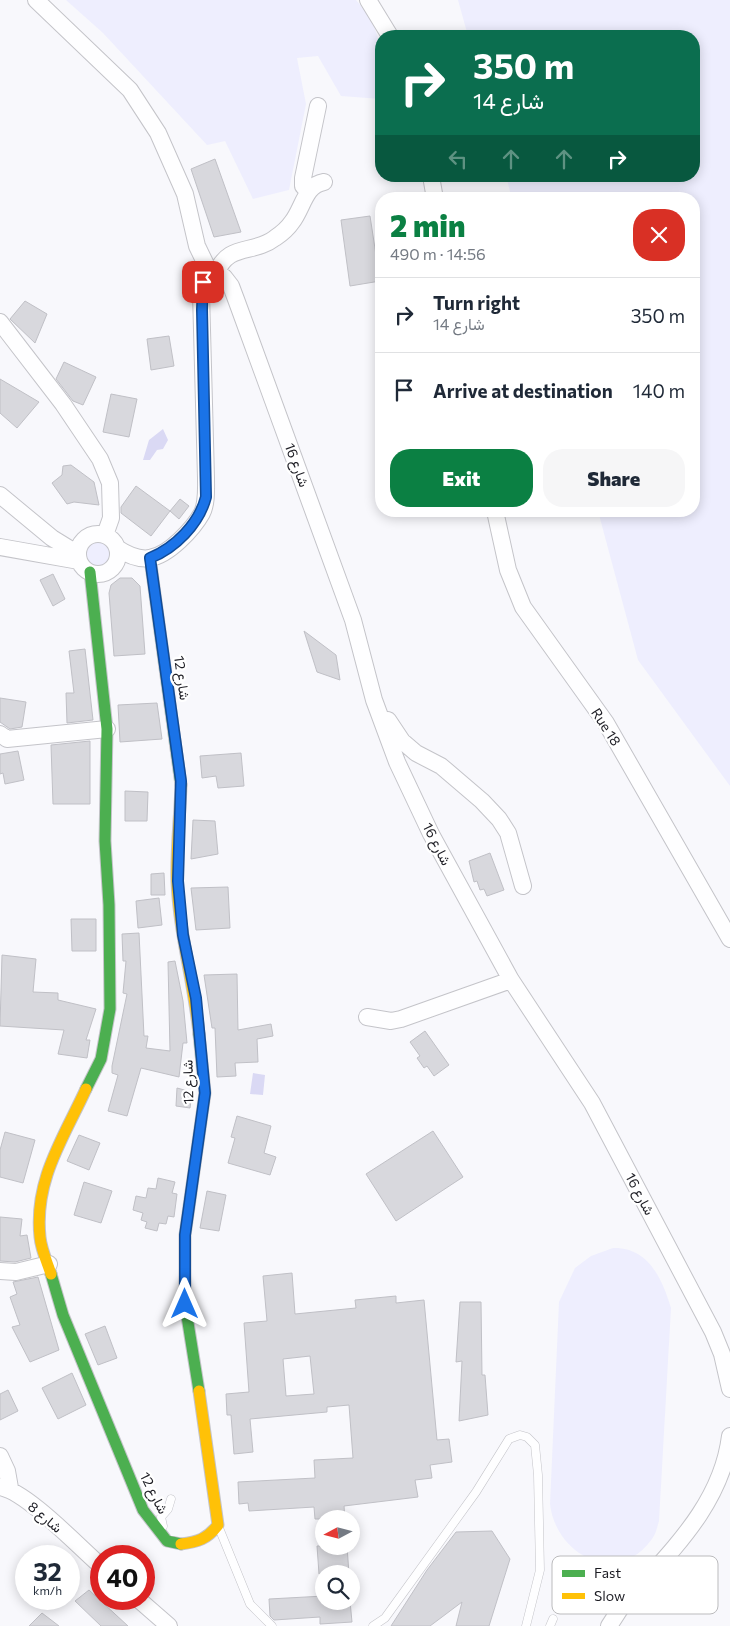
<!DOCTYPE html>
<html lang="en">
<head>
<meta charset="utf-8">
<style>
	:root { --surface:#fff; --page:#f6f6f7; --text:#1f2937; --muted:#747a83; --line:#e0e1e3; --accent:#0b8043 }
	body { margin:0; font-family:Commissioner,Vazirmatn,sans-serif; background:var(--page); color:var(--text); height:100vh; display:flex; flex-direction:column; font-size:19px; white-space:nowrap }
	* { box-sizing:border-box; margin:0 }
	p { font-size:16px; color:var(--muted) }
	.icon { flex:none; width:28px; height:28px; fill:none; stroke:currentColor; stroke-width:2; stroke-linecap:round; stroke-linejoin:round }
	.map { position:relative; flex:1; overflow:hidden }
	.drawer { position:absolute; left:375px; top:192px; width:325px; height:325px; display:flex; flex-direction:column; background:var(--surface); border-radius:20px; box-shadow:0 2px 12px #0003 }
	.drawer>* { flex:none }
	.hud { position:absolute; left:375px; top:30px; width:325px; height:152px; border-radius:20px; box-shadow:0 2px 12px #0003; background:#0b6e4f; color:#fff; overflow:hidden }
	.needle { width:32px; rotate:263deg }
	.fabs { position:absolute; left:315px; top:1510px; display:grid; gap:10px }
	.fabs a { display:grid; place-items:center; width:45px; height:45px; border-radius:50%; background:var(--surface); box-shadow:0 2px 12px #0003; font-size:25px }
	.speed { position:absolute; left:15px; top:1545px; display:flex; gap:10px; font-size:25px; font-weight:700; text-align:center }
	.speed>* { display:grid; place-content:center; width:65px; height:65px; border-radius:50%; background:var(--surface); box-shadow:0 2px 12px #0003; line-height:1 }
	.speed small { font-size:12px; font-weight:400 }
	.speed .limit { border:8px solid #d22; background:#fff; color:#111 }
	.pin { position:absolute; display:grid; place-items:center; width:42px; height:42px; color:#fff; margin:-21px; border-radius:10px; box-shadow:0 2px 8px #0006 }
	.me { position:absolute; width:55px; margin:-28px; rotate:0deg; stroke-linejoin:round; filter:drop-shadow(0 0 4px #0008) }
	.turn { display:flex; align-items:center; gap:18px; height:105px; padding:0 15px; font-size:22px }
	.turn .icon { width:65px; height:65px; stroke-width:2.5 }
	.turn b { display:block; font-size:35px; line-height:42px }
	.lanes { display:flex; align-items:center; height:48px; padding:0 15px; background:#0003; justify-content:center; gap:25px; direction:ltr }
	.lanes .off { opacity:.35 }
	.round { display:grid; place-items:center; flex:none; width:52px; height:52px; border-radius:20px; background:var(--page) }
	.head { display:flex; align-items:center; justify-content:space-between; height:85px; padding:0 15px }
	h1 { font-size:30px; font-weight:800; line-height:38px; color:var(--accent) }
	.button { display:flex; gap:10px; margin-top:auto; padding:10px 15px }
	.button a { flex:1; height:58px; border-radius:20px; background:var(--accent); color:#fff; font-size:20px; font-weight:800; line-height:58px; text-align:center }
	.button a+a { background:var(--page); color:var(--text) }
	ul { padding:0; list-style:none }
	li { display:flex; align-items:center; gap:15px; height:75px; padding:0 15px; border-top:1px solid var(--line) }
	li div { flex:1 }
	li b { display:block; font-size:19px }
	li em { font-style:normal }
	.map>svg:first-child { display:block }
</style>
</head>
<body>
<div class="map">
<svg width="730" height="1626" viewBox="0 0 730 1626">
	<rect width="100%" height="100%" fill="#f8f8fc"/>
	<path fill="#eeeefe" d="M66 0H356C386 34 381 56 381 99L341 96 318 56 297 58 306 104 289 190 253 199 225 141 207 145 103 33Z
		M458 0H730V786L638 660 598 511H694V199H512L506 176H694V36H468Z
		M85 554a13 13 0 1 1 26 0a13 13 0 1 1-26 0Z
		M613 1248C648 1247 662 1278 671 1308L659 1521C657 1527 656 1534 652 1539 618 1587 556 1556 550 1504L559 1302 575 1268 591 1256Z"/>
	<path fill="#dad9f4" d="M163 429 168 440 163 449 157 450 150 460H143L149 440Z
		M253 1073 265 1075 263 1095 250 1094Z"/>
	<path fill="#d8d8dd" stroke="#c0c0c6" fill-rule="evenodd" d="M215 159 241 232 214 237 191 169Z
		M370 216 380 281 350 286 341 220Z
		M25 301 47 314 35 343 10 319Z
		M169 336 174 366 151 370 147 339Z
		M64 362 96 377 83 405 73 401 56 379Z
		M0 379 39 402 17 428 0 413Z
		M111 394 137 399 129 437 103 432Z
		M71 465 94 482 99 505 74 502 67 504 52 483 62 475 63 466Z
		M136 486 170 511 180 499 189 506 179 519 170 511 151 536 121 513V507Z
		M53 574 65 599 53 606 40 580Z
		M120 578H132L140 586 145 654 114 656 109 593 111 585Z
		M304 631 336 655 340 680 317 672Z
		M85 649 93 720 67 723 66 693H74L69 651Z
		M0 698 26 702 22 727 10 729 0 722Z
		M157 703 162 739 120 742 118 705Z
		M90 741V804H53L51 745Z
		M18 751 24 780 5 784 3 773 0 774V754Z
		M241 753 244 786 218 788 216 776 202 778 200 756Z
		M125 791 148 792 147 821H125Z
		M193 820 215 821 218 854 191 859Z
		M490 853 504 890 487 896 484 889 480 890 477 881 474 882 469 861Z
		M164 873 165 895H151V874Z
		M228 887 230 928 196 930 191 888Z
		M159 898 162 925 138 928 136 901Z
		M71 919H96V951H72Z
		M139 933 144 1036H148L146 1048 170 1051 168 962 175 961 183 1001 187 1043H183L179 1077 141 1068 127 1116 108 1111 118 1075 112 1073V1066L127 994 123 993 126 961H123L122 934Z
		M2 955 36 959 33 992 58 993V1000L96 1009 86 1040H90L87 1058 58 1054 64 1030 0 1026Z
		M237 974 238 1030 271 1024 273 1036 257 1039 258 1062 235 1063 236 1076 217 1077 215 1028H212L204 975Z
		M425 1031 449 1065 434 1076 427 1066 424 1068 417 1058 420 1056 410 1042Z
		M177 1088 192 1092 190 1108 176 1106Z
		M237 1116 271 1126 264 1153 276 1157 270 1175 228 1163 235 1138 231 1137Z
		M433 1131 463 1177 396 1221 366 1174Z
		M5 1132 35 1140 23 1183 0 1177V1150Z
		M79 1135 100 1143 89 1170 67 1161Z
		M158 1178 175 1182 172 1193 177 1194 174 1217 168 1216 166 1224 159 1223 157 1231 145 1228 147 1222 141 1220 143 1213 133 1210 136 1196 146 1198 148 1188 156 1189Z
		M84 1182 112 1191 101 1223 74 1215Z
		M207 1191 226 1195 219 1231 200 1228Z
		M0 1217 22 1219 20 1236 27 1235 31 1258 15 1262 0 1261Z
		M292 1273 295 1314 356 1308 355 1300 396 1296V1303L424 1300 437 1440 449 1439 452 1462 430 1465 432 1478 415 1480 418 1497 344 1506 345 1519H315L314 1507 249 1511 248 1503 239 1504 238 1482 315 1478 314 1460 353 1458 349 1405 327 1407V1412L250 1419 253 1452 234 1454 231 1415H227L226 1394 249 1392 244 1323 267 1321 263 1276ZM310 1356 314 1394 286 1396 283 1359Z
		M38 1277 59 1350 30 1362 12 1327 20 1325 10 1297 17 1294 13 1282Z
		M460 1302H481L482 1375H485L488 1415 459 1421 462 1361 456 1362Z
		M105 1326 117 1358 98 1365 85 1334Z
		M72 1373 86 1405 58 1419 42 1388Z
		M8 1390 18 1411 0 1420V1394Z
		M492 1531 510 1559 489 1626H456L462 1602 430 1626H391L427 1570 456 1532Z
		M317 1546H347L349 1574H319Z
		M705 1577 718 1588 692 1610 681 1601Z
		M89 1590 128 1626H101L75 1601Z
		M324 1596V1601H350L352 1622 320 1624V1617L274 1620 270 1616 269 1599Z
		M42 1613 59 1626H29Z"/>
	<g fill="none" stroke-linecap="round" stroke-linejoin="round">
		<g stroke="#c4c4c9" stroke-width="9">
			<path id="lane" d="M163 1526 161 1517 168 1509 171 1499
				M219 1528 250 1604 272 1626
				M373 1626 385 1618 476 1492 509 1439 520 1435 527 1437 535 1445 538 1475 540 1570 526 1626
				M550 1626 553 1619"/>
		</g>
		<g stroke="#c4c4c9" stroke-width="18">
			<path id="street" d="M36 0 130 90 158 133 185 194 197 246 211 275
				M368 0 390 36
				M431 176 435 199
				M309 191 303 186V178L318 106
				M216 274C228 242 253 255 275 238 281 234 288 228 292 222 303 208 305 185 324 182
				M211 275 224 277 231 286 237 302 353 620 374 700 397 762 431 834 511 980 592 1103 713 1332 722 1354 730 1389
				M0 322 63 404 100 459 110 483 111 518 105 535
				M0 495 52 538 78 554
				M495 511 508 570 523 607 606 723 730 939
				M78 554a20 20 0 1 1 40 0a20 20 0 1 1-40 0Z
				M0 547 79 561
				M117 548C126 554 138 560 150 558 169 555 193 529 202 513 207 503 206 489 206 478L201 293 203 282 211 275
				M388 720 402 741 416 753 441 766 482 801 499 819 508 833 523 886
				M0 734 7 739 107 729
				M367 1017 391 1021 401 1019 511 980
				M0 1271 16 1272 49 1264
				M0 1456 7 1471 10 1488
				M0 1487C26 1491 79 1547 101 1566
				M138 1599 169 1626
				M609 1626 620 1609C664 1557 721 1509 730 1436"/>
		</g>
		<g stroke="#c4c4c9" stroke-width="13">
			<path id="fast" d="M150 558 181 785
				M86 1089 101 1059 110 1009 109 905 105 841 107 729 90 572
				M51 1274 63 1315 143 1510 167 1541 181 1544
				M199 1391 185 1304V1235L205 1093 199 1034"/>
		</g>
		<g stroke="#c4c4c9" stroke-width="13">
			<path id="slow" d="M181 785C180 817 176 850 177 881 179 933 194 983 199 1034
				M51 1274C47 1262 41 1249 40 1237 34 1180 63 1139 86 1089
				M181 1544C198 1542 207 1539 218 1525L199 1391"/>
		</g>
		<use href="#lane" stroke="#fefeff" stroke-width="8"/>
		<use href="#street" stroke="#fefeff" stroke-width="16"/>
		<use href="#fast" stroke="#4caf50" stroke-width="11"/>
		<use href="#slow" stroke="#ffc107" stroke-width="11"/>
	</g>
	<g fill="none" stroke-linecap="round" stroke-linejoin="round">
		<g stroke="#114b97" stroke-width="12">
			<path id="route" d="M185 1304V1235L205 1093 196 998 183 935 178 881 181 781 150 558C175 548 199 524 206 497L202 310 203 282"/>
		</g>
		<use href="#route" stroke="#1a73e8" stroke-width="9"/>
	</g>
	<g text-anchor="middle" stroke-width="4.5" stroke-linejoin="round" paint-order="stroke">
		<g font-size="14" fill="#1d1d24" stroke="#fff">
			<text transform="translate(297 465) rotate(70)" y="5">شارع 16</text>
			<text transform="translate(182 678) rotate(82)" y="5">شارع 12</text>
			<text transform="translate(606 727) rotate(57)" y="5">Rue 18</text>
			<text transform="translate(437 844) rotate(63)" y="5">شارع 16</text>
			<text transform="translate(188 1082) rotate(-91)" y="5">شارع 12</text>
			<text transform="translate(640 1194) rotate(62)" y="5">شارع 16</text>
			<text transform="translate(154 1493) rotate(63)" y="5">شارع 12</text>
			<text transform="translate(45 1517) rotate(40)" y="5">شارع 8</text>
		</g>
	</g>
	<rect x="552" y="1556" width="166" height="58" rx="8" fill="#fff" stroke="#bbbbbd" stroke-width="1"/>
	<rect x="562" y="1570" width="23" height="7" fill="#4caf50"/>
	<rect x="562" y="1593" width="23" height="6" fill="#ffc107"/>
	<g font-size="14" fill="#1d1d24">
		<text x="594" y="1578">Fast</text>
		<text x="594" y="1601">Slow</text>
	</g>
</svg>
<div class="fabs">
<a><svg class="needle" viewBox="-14 -14 28 28"><path d="M0-13l5 13h-10z" fill="#e53935"/><path d="M0 13l5-13h-10z" fill="#747a83"/></svg></a>
<a><svg class="icon" aria-label="search" viewBox="0 0 24 24"><circle cx="10" cy="10" r="6"/><path d="M15 15l6 6"/></svg></a>
</div>
<div class="speed"><div>32<small>km/h</small></div><div class="limit">40</div></div>
<div class="pin" style="left:203px;top:282px;background:#d93025"><svg class="icon" aria-label="arrive" viewBox="0 0 24 24"><path d="M6 21V4h12l-3 4 3 4H6"/></svg></div>
<svg class="me" style="left:185px;top:1304px" viewBox="-20 -20 40 40"><path d="M0-17L14 15 0 8-14 15z" fill="#1a73e8" stroke="#fff" stroke-width="4"/></svg>
<div class="hud">
<div class="turn"><svg class="icon" aria-label="right" viewBox="0 0 24 24"><path d="M7 20v-9h11M14 6l5 5-5 5"/></svg><div><b>350 m</b>شارع 14</div></div>
<div class="lanes"><svg class="icon off" aria-label="left" viewBox="0 0 24 24"><path d="M17 20v-9H6M10 6l-5 5 5 5"/></svg><svg class="icon off" aria-label="ahead" viewBox="0 0 24 24"><path d="M12 20V5M6 11l6-6 6 6"/></svg><svg class="icon off" aria-label="ahead" viewBox="0 0 24 24"><path d="M12 20V5M6 11l6-6 6 6"/></svg><svg class="icon" aria-label="right" viewBox="0 0 24 24"><path d="M7 20v-9h11M14 6l5 5-5 5"/></svg></div>
</div>
<section class="drawer">
<div class="head"><div><h1>2 min</h1><p>490 m · 14:56</p></div><a class="round" style="background:#d93025;color:#fff"><svg class="icon" aria-label="close" viewBox="0 0 24 24"><path d="M6 6l12 12M18 6L6 18"/></svg></a></div>
<ul>
<li><svg class="icon" aria-label="right" viewBox="0 0 24 24"><path d="M7 20v-9h11M14 6l5 5-5 5"/></svg><div><b>Turn right</b><p>شارع 14</p></div><em>350 m</em></li>
<li><svg class="icon" aria-label="arrive" viewBox="0 0 24 24"><path d="M6 21V4h12l-3 4 3 4H6"/></svg><div><b>Arrive at destination</b></div><em>140 m</em></li>
</ul>
<div class="button"><a>Exit</a><a>Share</a></div>
</section>
</div>
</body>
</html>
